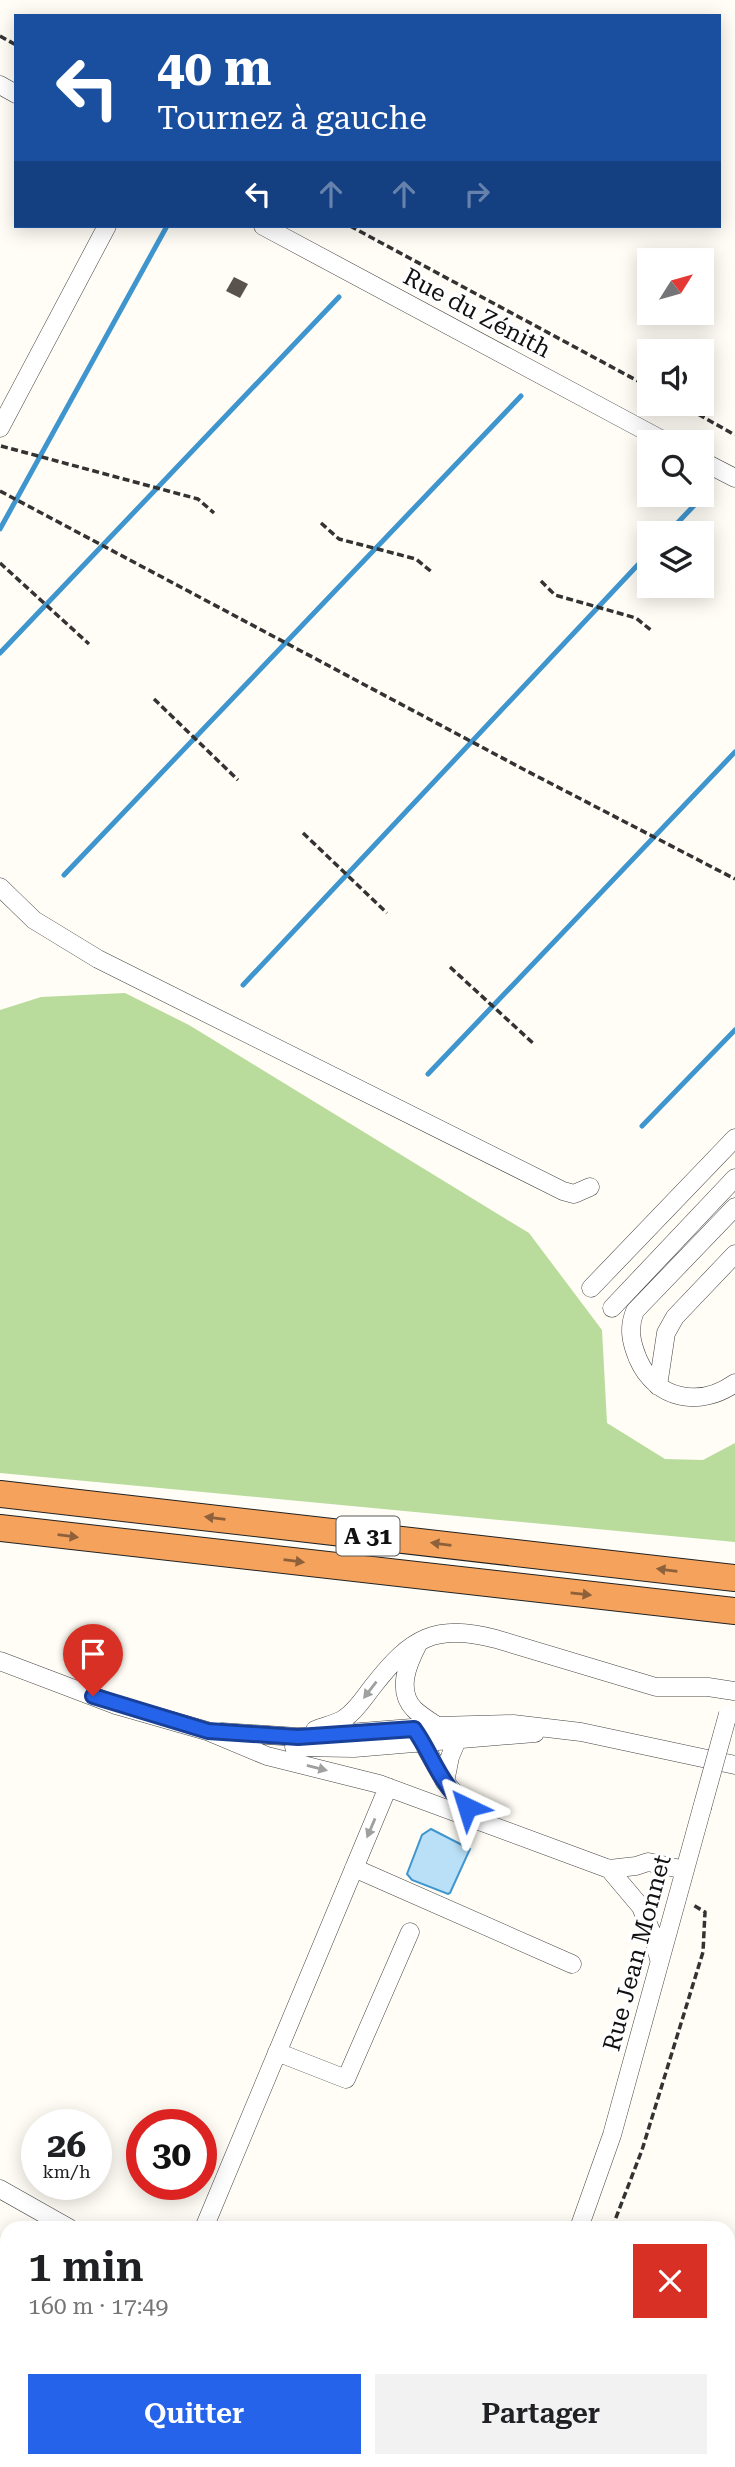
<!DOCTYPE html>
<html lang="fr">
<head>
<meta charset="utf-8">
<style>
	:root { --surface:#fff; --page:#f2f2f2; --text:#202124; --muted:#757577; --accent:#2563eb }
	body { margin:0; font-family:"Roboto Serif",serif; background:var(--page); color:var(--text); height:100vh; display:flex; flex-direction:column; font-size:26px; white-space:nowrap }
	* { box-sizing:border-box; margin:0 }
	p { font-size:23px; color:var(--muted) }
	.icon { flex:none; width:38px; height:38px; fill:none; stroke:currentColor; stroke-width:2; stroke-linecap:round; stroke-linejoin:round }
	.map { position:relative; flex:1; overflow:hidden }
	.drawer { position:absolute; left:0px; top:2221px; width:735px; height:247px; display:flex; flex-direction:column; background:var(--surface); border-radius:21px 21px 0 0; box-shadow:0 4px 18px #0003 }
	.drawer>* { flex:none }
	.top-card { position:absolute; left:14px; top:14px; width:707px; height:214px; border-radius:0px; box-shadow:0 4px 18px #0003; background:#1a4fa0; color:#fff; overflow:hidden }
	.needle { width:46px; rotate:53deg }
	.buttons { position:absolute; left:637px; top:248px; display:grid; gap:14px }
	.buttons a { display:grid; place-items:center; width:77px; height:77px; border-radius:0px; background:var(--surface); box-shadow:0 4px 18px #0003; font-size:35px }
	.speed { position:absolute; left:21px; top:2109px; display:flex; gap:14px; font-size:35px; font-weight:700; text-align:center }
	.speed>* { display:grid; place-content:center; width:91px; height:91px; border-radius:50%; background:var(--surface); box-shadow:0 4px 18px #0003; line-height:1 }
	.speed small { font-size:18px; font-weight:400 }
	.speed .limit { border:10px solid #d22; background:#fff; color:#111 }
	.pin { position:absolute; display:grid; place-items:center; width:60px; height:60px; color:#fff; margin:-72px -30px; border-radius:50% 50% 50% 0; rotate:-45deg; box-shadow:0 0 7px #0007 }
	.pin .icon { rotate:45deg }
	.me { position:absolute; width:77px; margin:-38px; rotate:319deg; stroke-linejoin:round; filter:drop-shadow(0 0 5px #0008) }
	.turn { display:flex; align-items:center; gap:24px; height:147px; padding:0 28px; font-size:32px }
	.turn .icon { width:91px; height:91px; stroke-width:2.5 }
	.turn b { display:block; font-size:49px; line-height:60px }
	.lanes { display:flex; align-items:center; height:66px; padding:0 28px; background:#0003; justify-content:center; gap:35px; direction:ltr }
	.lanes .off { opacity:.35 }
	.round { display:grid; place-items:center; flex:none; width:74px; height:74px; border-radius:0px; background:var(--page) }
	.summary { display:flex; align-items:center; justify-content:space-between; height:119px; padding:0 28px }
	h1 { font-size:42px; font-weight:600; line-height:52px }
	.primary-button { display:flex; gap:14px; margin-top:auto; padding:14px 28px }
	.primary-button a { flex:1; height:80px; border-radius:0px; background:var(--accent); color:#fff; font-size:28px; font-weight:600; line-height:80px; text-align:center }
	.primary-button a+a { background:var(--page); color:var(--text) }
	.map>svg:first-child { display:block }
</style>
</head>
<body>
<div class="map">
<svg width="735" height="2467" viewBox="0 0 735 2467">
	<rect width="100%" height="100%" fill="#fffdf5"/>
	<path fill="#b9dc9c" d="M125 993 189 1025 529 1233 602 1330 607 1423 665 1459 703 1460 735 1443V1542L0 1473V1010L41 997Z"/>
	<path fill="#e6f2cf" d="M0 2247 7 2251V2274L0 2286Z"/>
	<path fill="#b9e0f7" stroke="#3f96cf" stroke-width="2" d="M431 1829 470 1849 450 1893 448 1894 412 1880 407 1874 422 1835Z"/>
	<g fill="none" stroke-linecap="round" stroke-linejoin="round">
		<path stroke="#3f96cf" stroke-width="5" d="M0 529 167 226
			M667 534 704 495
			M0 653 339 297
			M64 875 521 396
			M243 985 649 553
			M428 1074 735 752
			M642 1126 735 1030"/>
	</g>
	<path fill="#5a524d" d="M234 277 248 284 240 298 226 291Z"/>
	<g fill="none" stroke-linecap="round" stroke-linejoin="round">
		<g stroke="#444" stroke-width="19">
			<path id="minor" d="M0 85 16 94
				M263 226 668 443
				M0 428 107 226
				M702 461 735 478
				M0 887 34 920 98 959 563 1191 574 1194 590 1187
				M735 1207 635 1311C628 1328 631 1342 638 1359 656 1400 700 1408 735 1383
				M591 1288 735 1138
				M612 1308 735 1178
				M658 1386 666 1333 675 1317 735 1254
				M418 1644C408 1663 396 1690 414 1709 420 1715 430 1721 437 1726
				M0 1661 116 1705 207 1731 267 1756 379 1784 609 1869 636 1866 648 1862 685 1870
				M315 1730C324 1726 337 1724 345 1718 357 1710 365 1696 374 1685 411 1638 435 1623 496 1639L656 1687H708L734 1691
				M222 1732 298 1737 437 1726 513 1724 581 1732 735 1765
				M418 1734 445 1782
				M457 1740 450 1757 445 1782 467 1807 481 1817
				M294 1747 354 1748 535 1733
				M354 1868 572 1964
				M609 1869 641 1907 653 1936 659 1959
				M277 2052 346 2079 410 1932
				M0 2189 69 2228
				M204 2228 388 1787
				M579 2228 612 2135 702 1808
				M483 2460 495 2467
				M78 2467 82 2460"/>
		</g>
		<g stroke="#222" stroke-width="28">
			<path id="highway" d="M0 1494 735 1578
				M0 1528 735 1611"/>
		</g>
		<path stroke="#333" stroke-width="3.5" stroke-dasharray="7 3.5" stroke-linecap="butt" d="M0 36 16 45
			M350 226 649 387
			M680 404 735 435
			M1 446 198 499 214 513
			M0 491 523 769 735 879
			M321 523 339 539 416 559 433 573
			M0 563 89 644
			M541 581 555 595 636 618 652 631
			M154 699 238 780
			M303 833 387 913
			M450 967 534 1044
			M612 2228 642 2150 703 1952 705 1912 693 1905
			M0 2242 7 2246
			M0 2306 7 2293
			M0 2341 7 2329
			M447 2460 458 2467
			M549 2460 560 2467
			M42 2467 46 2460
			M543 2467 546 2460"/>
		<use href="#minor" stroke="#fff" stroke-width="18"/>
		<use href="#highway" stroke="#f5a25d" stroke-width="26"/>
		<g stroke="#444" stroke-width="19" stroke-linecap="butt">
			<path id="minor-bridge" d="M702 1808 728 1714"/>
		</g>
		<use href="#minor-bridge" stroke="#fff" stroke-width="18"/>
	</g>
	<defs><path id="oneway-solid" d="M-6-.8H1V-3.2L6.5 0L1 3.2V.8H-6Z" transform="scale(1.75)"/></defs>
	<g fill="#8e613b">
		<use href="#oneway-solid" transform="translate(215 1518) rotate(-173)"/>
		<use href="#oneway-solid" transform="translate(68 1536) rotate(7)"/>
		<use href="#oneway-solid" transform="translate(441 1544) rotate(-173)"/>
		<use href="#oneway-solid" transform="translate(294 1561) rotate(7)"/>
		<use href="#oneway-solid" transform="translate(667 1570) rotate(-173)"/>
		<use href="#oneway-solid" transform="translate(581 1594) rotate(6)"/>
	</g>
	<g fill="#a0a0a0">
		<use href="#oneway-solid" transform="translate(370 1690) rotate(128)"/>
		<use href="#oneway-solid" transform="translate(317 1768) rotate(14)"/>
		<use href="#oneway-solid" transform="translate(371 1828) rotate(113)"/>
	</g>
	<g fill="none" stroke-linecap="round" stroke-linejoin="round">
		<g stroke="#184099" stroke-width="18">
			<path id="route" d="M93 1696 208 1731 298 1737 414 1729C427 1747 434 1767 447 1785 452 1793 460 1800 467 1807"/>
		</g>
		<use href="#route" stroke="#2563eb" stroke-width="12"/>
	</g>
	<g text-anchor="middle" stroke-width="7" stroke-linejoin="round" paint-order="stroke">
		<rect fill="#fff" stroke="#585858" stroke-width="2" x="336.5" y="1516.5" width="63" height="39" rx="5"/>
		<g font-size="23" font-weight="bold" fill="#111">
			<text x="368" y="1544">A 31</text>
		</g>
		<g font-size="24" fill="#111" stroke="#fff">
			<text transform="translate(477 313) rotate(28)" y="8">Rue du Zénith</text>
			<text transform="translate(637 1953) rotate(-75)" y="8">Rue Jean Monnet</text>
		</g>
	</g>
</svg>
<div class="buttons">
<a><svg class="needle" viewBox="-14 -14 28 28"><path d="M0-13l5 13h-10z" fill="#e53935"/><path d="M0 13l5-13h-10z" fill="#757577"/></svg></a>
<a><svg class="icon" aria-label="sound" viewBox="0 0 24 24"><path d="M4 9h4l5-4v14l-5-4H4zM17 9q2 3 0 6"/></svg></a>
<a><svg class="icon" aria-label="search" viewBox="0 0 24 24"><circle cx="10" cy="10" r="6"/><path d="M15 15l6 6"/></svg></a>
<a><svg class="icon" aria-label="layers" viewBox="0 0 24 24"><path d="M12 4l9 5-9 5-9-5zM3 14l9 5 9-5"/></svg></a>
</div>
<div class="speed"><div>26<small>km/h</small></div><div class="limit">30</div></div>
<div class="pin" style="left:93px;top:1696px;background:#d93025"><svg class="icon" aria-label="arrive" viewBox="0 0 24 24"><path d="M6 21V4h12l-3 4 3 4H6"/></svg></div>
<svg class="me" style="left:467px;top:1807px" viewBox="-20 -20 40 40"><path d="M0-17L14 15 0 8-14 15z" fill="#2563eb" stroke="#fff" stroke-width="4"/></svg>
<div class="top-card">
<div class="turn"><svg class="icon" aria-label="left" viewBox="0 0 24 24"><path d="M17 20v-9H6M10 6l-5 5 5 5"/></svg><div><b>40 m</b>Tournez à gauche</div></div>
<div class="lanes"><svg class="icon" aria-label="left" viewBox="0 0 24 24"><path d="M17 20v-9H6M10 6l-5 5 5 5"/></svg><svg class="icon off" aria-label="ahead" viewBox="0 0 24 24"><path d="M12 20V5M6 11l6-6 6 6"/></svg><svg class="icon off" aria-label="ahead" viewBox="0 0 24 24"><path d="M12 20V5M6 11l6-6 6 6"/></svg><svg class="icon off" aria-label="right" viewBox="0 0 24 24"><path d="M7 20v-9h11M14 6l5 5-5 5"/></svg></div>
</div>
<section class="drawer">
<div class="summary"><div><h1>1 min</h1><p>160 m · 17:49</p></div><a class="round" style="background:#d93025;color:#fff"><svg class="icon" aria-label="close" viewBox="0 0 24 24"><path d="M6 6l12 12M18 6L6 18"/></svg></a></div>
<div class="primary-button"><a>Quitter</a><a>Partager</a></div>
</section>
</div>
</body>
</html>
